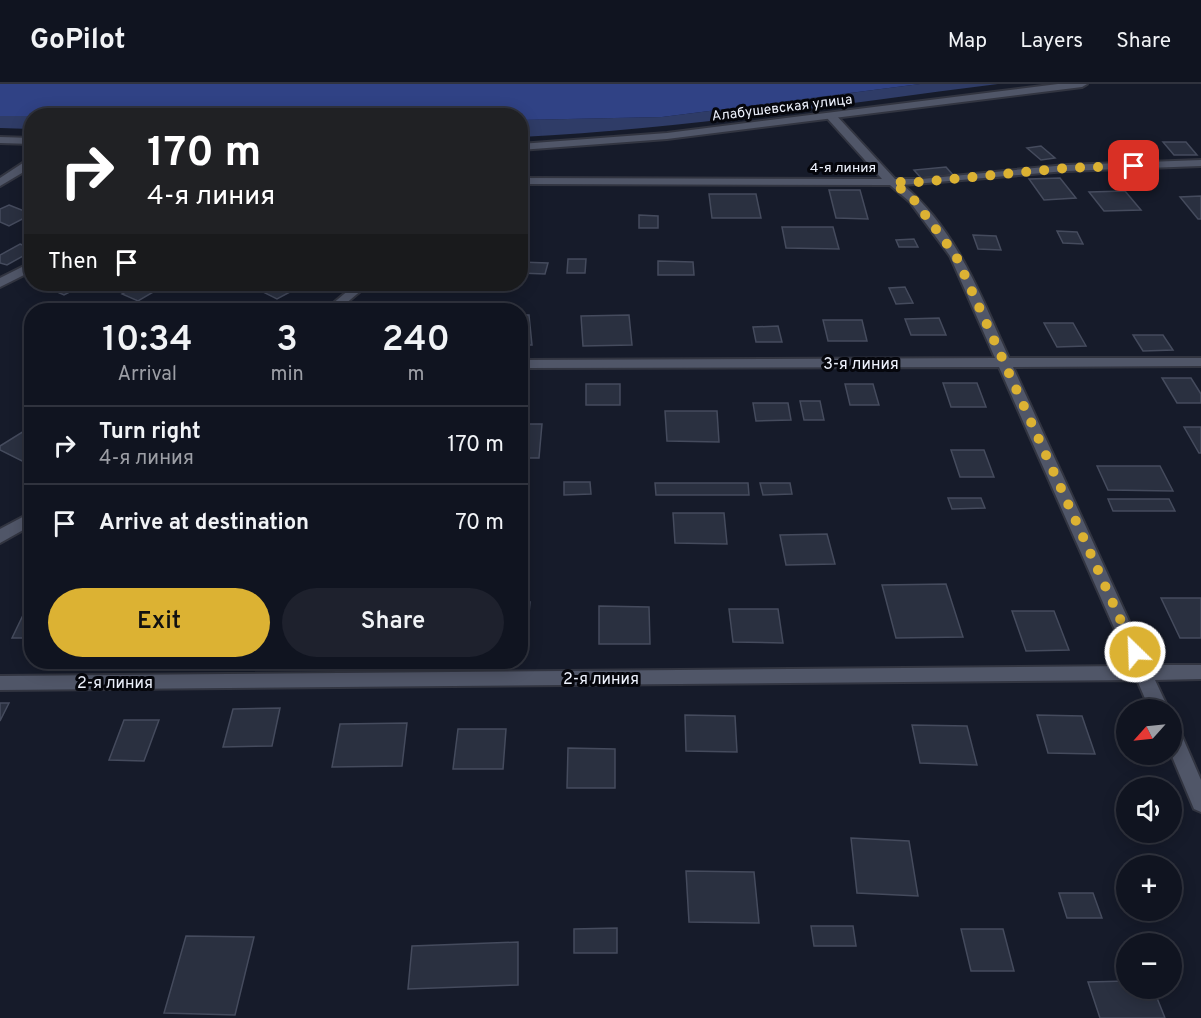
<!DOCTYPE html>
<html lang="en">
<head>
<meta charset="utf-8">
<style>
	:root { --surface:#101420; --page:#1e212d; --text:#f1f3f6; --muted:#9c9ea5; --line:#30333e; --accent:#dcb233 }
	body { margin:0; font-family:Overpass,sans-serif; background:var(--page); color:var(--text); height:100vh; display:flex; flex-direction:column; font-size:22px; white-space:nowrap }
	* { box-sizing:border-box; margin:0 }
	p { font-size:20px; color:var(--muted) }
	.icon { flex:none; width:33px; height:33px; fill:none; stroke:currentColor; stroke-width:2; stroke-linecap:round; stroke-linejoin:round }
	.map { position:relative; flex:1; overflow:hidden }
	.panel { position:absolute; left:24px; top:219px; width:504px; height:366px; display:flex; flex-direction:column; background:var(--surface); border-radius:24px; box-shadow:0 3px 15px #0003,0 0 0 2px var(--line) }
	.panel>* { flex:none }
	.banner { position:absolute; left:24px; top:24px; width:504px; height:183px; border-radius:24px; box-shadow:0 3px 15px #0003,0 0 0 2px var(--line); background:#202124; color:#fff; overflow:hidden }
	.needle { width:39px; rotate:243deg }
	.controls { position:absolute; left:1116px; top:615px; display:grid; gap:12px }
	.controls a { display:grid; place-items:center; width:66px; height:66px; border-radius:50%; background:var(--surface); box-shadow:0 3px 15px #0003,0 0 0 2px var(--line); font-size:30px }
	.pin { position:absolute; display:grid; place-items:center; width:51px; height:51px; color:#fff; margin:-26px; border-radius:12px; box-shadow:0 3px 9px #0006 }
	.me { position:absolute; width:66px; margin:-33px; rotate:336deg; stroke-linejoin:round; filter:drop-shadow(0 0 4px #0008) }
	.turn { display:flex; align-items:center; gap:21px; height:126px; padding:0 24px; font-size:27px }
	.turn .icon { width:78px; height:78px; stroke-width:2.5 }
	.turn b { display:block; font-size:42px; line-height:51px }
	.then { display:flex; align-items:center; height:57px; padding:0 24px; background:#0003; gap:12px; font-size:22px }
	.eta { display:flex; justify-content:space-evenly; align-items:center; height:102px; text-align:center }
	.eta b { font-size:36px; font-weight:600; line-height:42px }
	.button { display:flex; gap:12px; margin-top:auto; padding:12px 24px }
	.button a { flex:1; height:69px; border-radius:36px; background:var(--accent); color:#111; font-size:24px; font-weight:600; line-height:69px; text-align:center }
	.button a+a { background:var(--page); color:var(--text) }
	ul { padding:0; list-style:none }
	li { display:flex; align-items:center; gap:18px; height:78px; padding:0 24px; border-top:2px solid var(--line) }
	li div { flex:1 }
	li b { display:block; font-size:22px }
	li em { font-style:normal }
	header { display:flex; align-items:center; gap:36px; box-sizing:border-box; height:84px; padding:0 30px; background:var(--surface); border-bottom:2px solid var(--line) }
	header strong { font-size:28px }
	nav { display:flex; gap:33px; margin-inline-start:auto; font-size:21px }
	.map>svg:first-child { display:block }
</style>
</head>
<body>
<header>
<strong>GoPilot</strong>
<nav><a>Map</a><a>Layers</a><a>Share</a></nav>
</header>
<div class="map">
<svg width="1201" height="934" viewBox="0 0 1201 934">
	<rect width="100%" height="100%" fill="#161b2a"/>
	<path fill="#2f3c67" d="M920 0H998C839 20 680 45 521 53L520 36 662 33Z
		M0 32H31V45L0 44Z"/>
	<path fill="#304285" d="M0 0H920L662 33 521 36 520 32H0Z"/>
	<path fill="#2a3040" stroke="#454b5d" stroke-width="1.5" d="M1163 58H1186L1197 71H1174Z
		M1041 62 1055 74 1041 76 1027 64Z
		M946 83 953 91 921 94 914 86Z
		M1060 94 1076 114 1044 116 1029 95Z
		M829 106H860L868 135 836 134Z
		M1125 107 1141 126 1104 127 1089 108Z
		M709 110H756L761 134H712Z
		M1201 112V135H1198L1180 113Z
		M9 121 32 130 9 142 0 138V125Z
		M639 131 658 132V144H639Z
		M782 143H833L839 165 786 164Z
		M1057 147 1077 148 1083 160 1063 159Z
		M973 151 996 152 1001 166 978 165Z
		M914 155 918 163H899L896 156Z
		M20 160 32 165V167L7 181 0 179V171Z
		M568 175H586L585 189H567Z
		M658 177 693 178 694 191H658Z
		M520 178 548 179 545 190 520 189Z
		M39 200H85L64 211Z
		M139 200H167L138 217 122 210Z
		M247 200H305L277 215Z
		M905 203 913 219 896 220 889 204Z
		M520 231H529L532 261H520Z
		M629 231 632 261 583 262 581 232Z
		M939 234 946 251H911L905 235Z
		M823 236H862L867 257H828Z
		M1044 239H1073L1086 262 1057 263Z
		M778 242 782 258H756L753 243Z
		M1133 251H1163L1173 266 1143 267Z
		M1162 294H1191L1201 310V319H1177Z
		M943 299H977L986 323H951Z
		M586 300H620V321H586Z
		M845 300H873L879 321H850Z
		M800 317H820L824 336H804Z
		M753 319H788L791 336 756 337Z
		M665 327H717L719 358 667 357Z
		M520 340H542L539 374H520Z
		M32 342V380L30 381 0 366V362Z
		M1184 343H1201V369H1199Z
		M951 366H984L994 393H960Z
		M1097 382H1160L1173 407 1108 406Z
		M564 398H590L591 410 564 411Z
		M655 399H748L749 411H656Z
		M760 399H790L792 410 763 411Z
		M948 414H981L985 424 952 425Z
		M1108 415H1169L1175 427H1113Z
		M673 429H724L727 460 675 459Z
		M827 450 835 480 786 481 780 451Z
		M946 500 963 553 896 554 882 501Z
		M1161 514H1201V554H1180Z
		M520 518H530L528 541H520Z
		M599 522 649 523 650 560H599Z
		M729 525H778L783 559 733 558Z
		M25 527H32V554H12Z
		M1012 527H1054L1069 566 1026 567Z
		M0 619H9L0 637Z
		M280 624 272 662 223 663 233 625Z
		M685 631 735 632 737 668 686 667Z
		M1037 631 1082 632 1095 670 1048 669Z
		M124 636H159L144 677 109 676Z
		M407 639 402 682 332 683 340 640Z
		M912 641 967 642 977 681 920 679Z
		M458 645H506L503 685H453Z
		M568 664 615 665V704H567Z
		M851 754 909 757 918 812 857 809Z
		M686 787 754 788 759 839 689 838Z
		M1059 809H1093L1102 834H1067Z
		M811 842H853L856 862H814Z
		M617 844V869H574V845Z
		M961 845H1003L1014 887H971Z
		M186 852 254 853 235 931 164 929Z
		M518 858V901L408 905 412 862Z
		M1126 897V904H1153L1165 934H1100L1088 898Z"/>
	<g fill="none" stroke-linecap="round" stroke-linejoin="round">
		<g stroke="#323541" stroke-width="4">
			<path id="minor" d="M831 29 835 30 895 95H922L1066 81 1201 76V82L1066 87 903 101C957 146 981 213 1009 274H1201V282L1013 283 1149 581H1201V595L1155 596 1169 626H1150L1137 596 0 606V592L1131 582 999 283 520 284V276L995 274 950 172 910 118 890 101 520 100V94L882 95 827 34 826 32Z
				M32 73V83L0 102V94Z
				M32 178V187L0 203V194Z
				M356 200H369L338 226H325Z
				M32 428V441L0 459V445Z
				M1172 643 1179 645 1201 696V728L1194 725 1171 670Z"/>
		</g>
		<g stroke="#323541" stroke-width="4">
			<path id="tertiary" d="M1058 0H1087L1082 3 667 55 520 66V60L667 49Z
				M0 53 32 54V60L0 59Z"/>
		</g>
		<use href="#minor" fill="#505668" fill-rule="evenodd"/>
		<use href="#tertiary" fill="#505668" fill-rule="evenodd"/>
	</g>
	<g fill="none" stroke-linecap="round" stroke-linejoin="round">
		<path stroke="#dcb233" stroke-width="10" stroke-dasharray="0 18" d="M1134 82 1066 84 922 98H893L914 116 956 172 1135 568"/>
	</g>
	<g text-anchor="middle" stroke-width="6" stroke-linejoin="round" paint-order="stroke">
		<g font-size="14" fill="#eef2fd" stroke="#05060c">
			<text transform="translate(782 23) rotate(-7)" y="5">Алабушевская улица</text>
			<text x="843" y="88">4-я линия</text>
		</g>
		<g font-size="16" fill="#eef2fd" stroke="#05060c">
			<text x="861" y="285">3-я линия</text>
			<text x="601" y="600">2-я линия</text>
			<text x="115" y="604">2-я линия</text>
		</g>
	</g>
</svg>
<div class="controls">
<a><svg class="needle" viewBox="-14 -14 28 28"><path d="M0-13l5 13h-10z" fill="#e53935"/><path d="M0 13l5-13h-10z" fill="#9c9ea5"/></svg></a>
<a><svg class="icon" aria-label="sound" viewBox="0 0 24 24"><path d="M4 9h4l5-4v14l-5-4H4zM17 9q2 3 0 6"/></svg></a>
<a>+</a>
<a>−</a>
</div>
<div class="pin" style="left:1134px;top:82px;background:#d93025"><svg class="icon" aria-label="arrive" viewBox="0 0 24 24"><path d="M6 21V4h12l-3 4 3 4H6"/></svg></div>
<svg class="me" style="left:1135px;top:568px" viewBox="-20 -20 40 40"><circle r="17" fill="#dcb233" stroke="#fff" stroke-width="3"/><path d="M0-11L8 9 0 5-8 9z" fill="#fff"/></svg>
<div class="banner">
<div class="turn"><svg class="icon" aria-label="right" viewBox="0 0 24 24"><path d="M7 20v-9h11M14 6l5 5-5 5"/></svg><div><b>170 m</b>4-я линия</div></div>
<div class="then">Then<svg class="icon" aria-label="arrive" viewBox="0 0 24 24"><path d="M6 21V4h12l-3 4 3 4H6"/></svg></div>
</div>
<section class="panel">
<div class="eta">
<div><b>10:34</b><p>Arrival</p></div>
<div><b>3</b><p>min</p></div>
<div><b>240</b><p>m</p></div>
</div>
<ul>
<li><svg class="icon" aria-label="right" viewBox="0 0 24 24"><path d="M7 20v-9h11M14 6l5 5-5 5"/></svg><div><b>Turn right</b><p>4-я линия</p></div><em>170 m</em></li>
<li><svg class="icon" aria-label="arrive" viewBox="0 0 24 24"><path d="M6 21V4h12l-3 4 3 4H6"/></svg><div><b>Arrive at destination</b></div><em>70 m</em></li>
</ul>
<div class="button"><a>Exit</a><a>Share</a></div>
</section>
</div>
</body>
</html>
